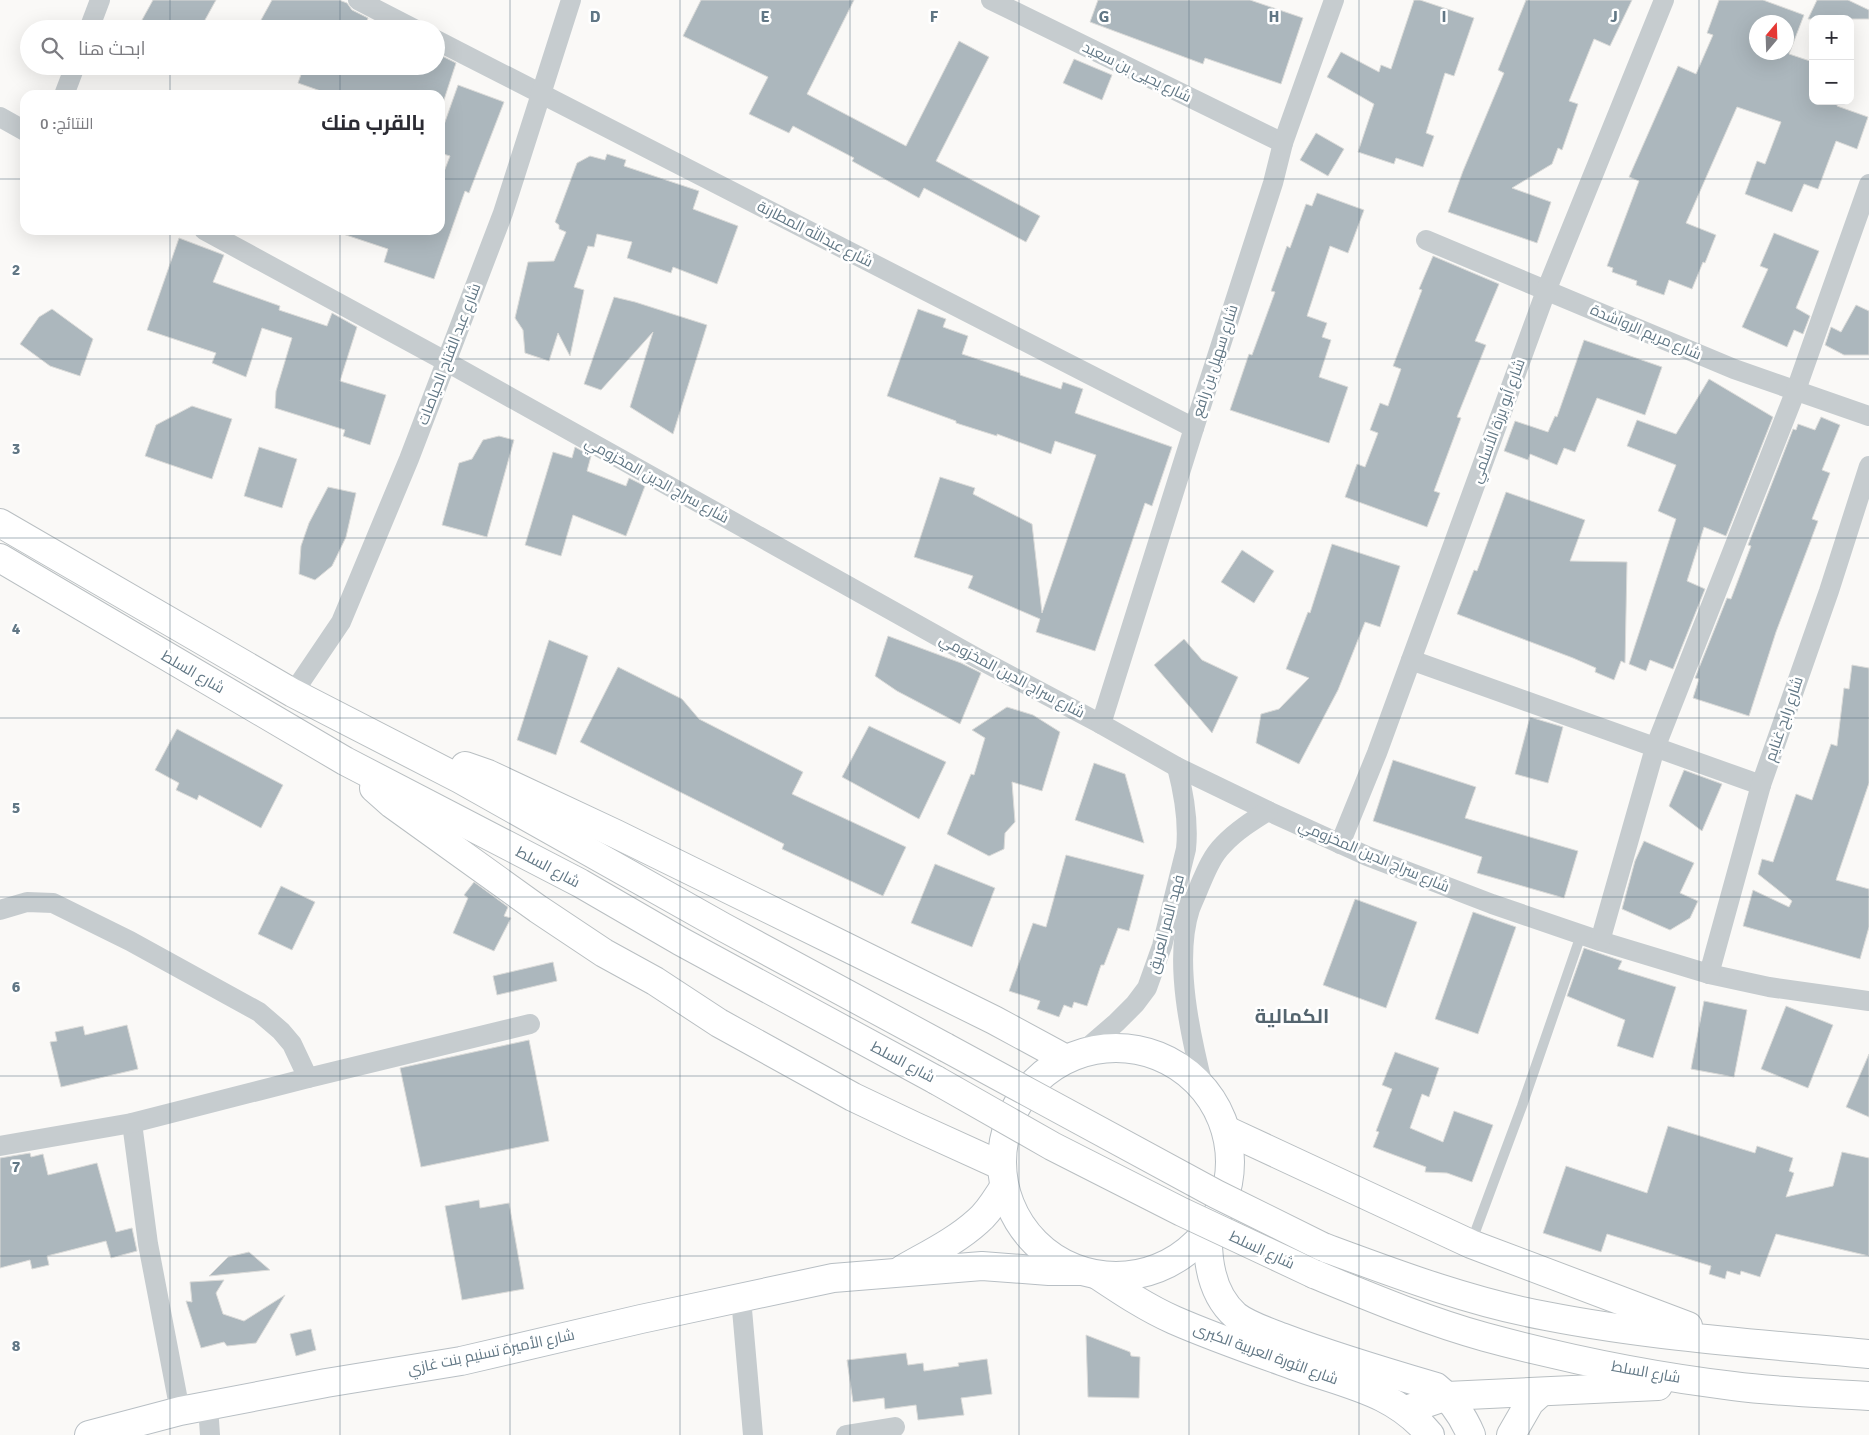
<!DOCTYPE html>
<html lang="ar">
<head>
<meta charset="utf-8">
<style>
  body { margin:0; font-family:Signika,Cairo,sans-serif; background:#f2f2f3; color:#2b2b33; direction:rtl }
  .controls { position:absolute; right:15px; top:15px; display:grid; overflow:hidden; border-radius:10px; box-shadow:0 5px 20px #0002 }
  .controls button { width:45px; height:45px; display:grid; place-items:center; padding:0; border:0; border-bottom:1px solid #e1e1e2; background:#fff; color:#2b2b33; font:25px sans-serif }
  .compass { position:absolute; left:1749px; top:15px; width:45px; height:45px; border-radius:50%; background:#fff; box-shadow:0 5px 20px #0002; rotate:19deg }
  .list { margin:0; padding:0; list-style:none }
  h2 { display:flex; justify-content:space-between; align-items:center; height:65px; margin:0; padding:0 20px; font-size:21px }
  h2 small { font-size:16px; font-weight:400; color:#7c7c81 }
  .icon { flex:none; width:28px; height:28px; fill:none; stroke:currentColor; stroke-width:2; stroke-linecap:round; stroke-linejoin:round }
  .map { position:relative; flex:none; width:1869px; height:1435px; overflow:hidden; direction:ltr }
  .search { position:absolute; background:#fff; box-shadow:0 5px 20px #0002; left:20px; top:20px; width:425px; height:55px; display:flex; align-items:center; gap:12px; box-sizing:border-box; padding:0 18px; border-radius:28px; color:#7c7c81; font-size:19px }
  .panel { position:absolute; background:#fff; box-shadow:0 5px 20px #0002; left:20px; top:90px; width:425px; height:145px; border-radius:15px; direction:rtl }
  .map>svg:first-child { display:block }
  .building { fill:#acb7bd; stroke:#dbdbd9; fill-rule:evenodd }
  .lines { fill:none; stroke-linecap:round; stroke-linejoin:round }
  .secondary-casing { stroke:#b8bfc4; stroke-width:30 }
  .primary-casing { stroke:#b9bfc2; stroke-width:30 }
  .lane { stroke:#c6cccf; stroke-width:10 }
  .street { stroke:#c6cccf; stroke-width:20 }
  .secondary { stroke:#fff; stroke-width:28 }
  .primary { stroke:#fff; stroke-width:28 }
  .primary-bridge-casing { stroke:#b9bfc2; stroke-width:30; stroke-linecap:butt }
  .primary-bridge { stroke:#fff; stroke-width:28 }
  .grid { fill:none; stroke:#617785; stroke-width:1; stroke-opacity:0.55 }
  .labels { text-anchor:middle; dominant-baseline:central; stroke-width:5; stroke-linejoin:round; paint-order:stroke }
  .street-label { font-size:15px; fill:#617785; stroke:#fff }
  .district-label { font-size:20px; font-weight:bold; fill:#54656f; stroke:#fff }
  .grid-label { font-size:16px; text-anchor:middle; font-weight:bold; fill:#617785; stroke:#fff; stroke-width:5; stroke-linejoin:round; paint-order:stroke }
</style>
</head>
<body>
<div class="map">
<svg width="1869" height="1435" viewBox="0 0 1869 1435">
  <rect width="100%" height="100%" fill="#faf9f7"/>
  <g class="building">
    <path d="M 153,0 L 216,0 L 200,29 L 137,29 Z"/>
    <path d="M 272,0 L 339,0 L 347,3 L 352,10 L 368,18 L 364,29 L 256,29 Z"/>
    <path d="M 701,0 L 854,0 L 807,94 L 906,146 L 959,41 L 989,57 L 936,161 L 1040,216 L 1026,242 L 924,188 L 919,198 L 852,161 L 854,158 L 793,126 L 789,133 L 749,114 L 768,77 L 683,36 Z"/>
    <path d="M 1098,0 L 1250,0 L 1303,18 L 1281,84 L 1205,58 L 1203,64 L 1090,22 Z"/>
    <path d="M 1414,0 L 1420,0 L 1474,18 L 1454,76 L 1445,73 L 1426,133 L 1434,136 L 1423,167 L 1396,158 L 1394,164 L 1358,152 L 1374,104 L 1327,77 L 1341,52 L 1379,72 L 1381,65 L 1391,69 Z"/>
    <path d="M 1526,0 L 1632,0 L 1610,46 L 1594,39 L 1569,101 L 1578,104 L 1562,150 L 1558,148 L 1552,164 L 1512,188 L 1551,202 L 1537,243 L 1448,212 L 1463,171 L 1504,73 L 1498,70 Z"/>
    <path d="M 1719,0 L 1763,0 L 1804,15 L 1789,54 L 1813,62 L 1813,101 L 1838,101 L 1837,106 L 1868,117 L 1857,149 L 1836,141 L 1818,189 L 1804,184 L 1792,212 L 1745,194 L 1757,161 L 1765,164 L 1781,122 L 1737,107 L 1686,223 L 1716,235 L 1705,263 L 1703,262 L 1692,289 L 1669,280 L 1664,295 L 1636,285 L 1637,281 L 1612,272 L 1613,268 L 1607,266 L 1639,181 L 1629,177 L 1678,66 L 1696,74 L 1713,35 L 1707,33 ZM 1756,22 L 1786,22 L 1786,52 L 1756,52 Z"/>
    <path d="M 1817,0 L 1848,0 L 1869,10 L 1869,19 L 1808,19 Z"/>
    <path d="M 436,53 L 456,63 L 440,112 L 440,95 L 332,95 L 298,83 L 304,66 L 436,66 Z"/>
    <path d="M 1074,59 L 1112,75 L 1102,100 L 1063,83 Z"/>
    <path d="M 458,85 L 504,102 L 469,193 L 465,191 L 434,279 L 384,262 L 388,249 L 340,233 L 341,230 L 440,230 L 440,182 L 450,156 L 440,153 L 440,136 Z"/>
    <path d="M 1316,133 L 1344,149 L 1328,176 L 1300,160 Z"/>
    <path d="M 607,154 L 626,160 L 624,166 L 699,191 L 693,209 L 738,226 L 717,284 L 673,267 L 671,273 L 627,258 L 632,242 L 597,234 L 594,247 L 588,246 L 574,287 L 584,290 L 570,356 L 558,333 L 549,361 L 525,353 L 523,330 L 515,318 L 528,262 L 554,261 L 566,232 L 559,229 L 559,225 L 555,222 L 577,163 L 590,156 L 605,160 Z"/>
    <path d="M 1317,193 L 1364,210 L 1348,253 L 1330,246 L 1307,316 L 1327,323 L 1322,337 L 1331,340 L 1319,377 L 1348,387 L 1329,443 L 1230,410 L 1249,354 L 1252,355 L 1275,292 L 1271,291 L 1287,246 L 1290,248 L 1306,204 L 1312,206 Z"/>
    <path d="M 1774,233 L 1819,251 L 1796,308 L 1810,316 L 1803,334 L 1794,330 L 1787,347 L 1742,327 L 1768,269 L 1760,266 Z"/>
    <path d="M 179,238 L 224,255 L 213,282 L 280,306 L 279,310 L 327,326 L 332,313 L 357,327 L 340,381 L 386,395 L 370,445 L 343,436 L 345,430 L 275,408 L 276,391 L 292,338 L 262,328 L 246,377 L 212,363 L 216,353 L 147,330 Z"/>
    <path d="M 1433,256 L 1499,284 L 1475,341 L 1486,345 L 1457,417 L 1461,418 L 1434,491 L 1440,493 L 1427,527 L 1345,497 L 1357,464 L 1365,467 L 1378,433 L 1370,430 L 1380,403 L 1388,406 L 1401,369 L 1393,366 L 1422,290 L 1419,289 Z"/>
    <path d="M 614,297 L 635,302 L 707,325 L 673,434 L 630,407 L 653,332 L 601,390 L 584,384 Z"/>
    <path d="M 1856,305 L 1869,311 L 1869,355 L 1844,355 L 1825,345 L 1831,327 L 1841,332 Z"/>
    <path d="M 52,309 L 93,339 L 80,376 L 50,366 L 20,344 L 39,317 Z"/>
    <path d="M 918,309 L 946,319 L 943,327 L 968,336 L 962,354 L 1020,373 L 1020,375 L 1061,389 L 1063,382 L 1083,389 L 1075,413 L 1172,447 L 1152,506 L 1145,503 L 1095,651 L 1036,632 L 1040,619 L 968,588 L 973,576 L 914,557 L 940,477 L 975,488 L 973,494 L 1032,524 L 1042,613 L 1096,455 L 1055,441 L 1051,454 L 997,434 L 997,436 L 956,423 L 956,421 L 887,396 Z"/>
    <path d="M 1584,340 L 1662,367 L 1645,415 L 1597,398 L 1575,452 L 1564,448 L 1557,465 L 1530,454 L 1528,460 L 1504,451 L 1515,421 L 1548,432 L 1555,416 L 1557,417 Z"/>
    <path d="M 1709,379 L 1773,417 L 1726,536 L 1704,527 L 1687,581 L 1705,589 L 1673,669 L 1650,660 L 1646,671 L 1629,664 L 1676,519 L 1658,511 L 1676,465 L 1627,446 L 1637,420 L 1676,434 Z"/>
    <path d="M 192,406 L 232,419 L 212,479 L 145,456 L 156,425 Z"/>
    <path d="M 1821,417 L 1840,425 L 1822,470 L 1830,473 L 1812,519 L 1818,521 L 1776,632 L 1749,716 L 1693,698 L 1699,679 L 1695,678 L 1727,598 L 1731,599 L 1751,546 L 1748,545 L 1793,429 L 1796,430 L 1798,424 L 1815,430 Z"/>
    <path d="M 499,436 L 514,440 L 487,537 L 442,525 L 459,463 L 472,459 L 483,440 Z"/>
    <path d="M 259,447 L 297,459 L 282,508 L 244,496 Z"/>
    <path d="M 575,447 L 591,456 L 587,471 L 626,486 L 629,478 L 645,486 L 626,536 L 573,515 L 561,556 L 525,545 L 553,452 L 572,458 Z"/>
    <path d="M 328,487 L 356,493 L 346,537 L 332,566 L 315,580 L 299,574 L 301,546 L 309,523 Z"/>
    <path d="M 1506,492 L 1585,520 L 1570,561 L 1627,562 L 1625,663 L 1621,661 L 1614,680 L 1595,672 L 1596,668 L 1573,658 L 1457,614 L 1474,570 L 1477,571 Z"/>
    <path d="M 1332,544 L 1400,566 L 1380,627 L 1365,622 L 1338,690 L 1299,764 L 1256,743 L 1261,714 L 1279,709 L 1309,678 L 1286,669 L 1308,612 L 1310,613 Z"/>
    <path d="M 1242,550 L 1274,571 L 1254,603 L 1221,582 Z"/>
    <path d="M 888,636 L 961,663 L 981,673 L 960,724 L 897,691 L 875,676 Z"/>
    <path d="M 1184,639 L 1202,660 L 1238,677 L 1212,733 L 1154,665 Z"/>
    <path d="M 549,640 L 588,656 L 556,755 L 517,740 Z"/>
    <path d="M 1852,665 L 1869,668 L 1869,783 L 1836,880 L 1869,889 L 1869,927 L 1860,959 L 1743,926 L 1753,890 L 1789,907 L 1792,901 L 1758,874 L 1762,859 L 1773,862 L 1796,794 L 1812,800 L 1831,744 L 1837,746 L 1844,688 L 1849,689 Z"/>
    <path d="M 618,667 L 682,699 L 699,719 L 803,772 L 792,794 L 906,847 L 883,896 L 782,849 L 784,844 L 580,742 Z"/>
    <path d="M 1007,707 L 1033,715 L 1060,732 L 1042,791 L 1012,782 L 1015,822 L 1005,833 L 1004,849 L 989,856 L 947,834 L 971,774 L 974,775 L 985,738 L 972,730 Z"/>
    <path d="M 1530,717 L 1563,727 L 1548,783 L 1515,774 Z"/>
    <path d="M 869,726 L 946,762 L 919,819 L 842,777 Z"/>
    <path d="M 177,729 L 283,785 L 261,828 L 199,795 L 197,800 L 176,790 L 179,783 L 155,770 Z"/>
    <path d="M 1393,760 L 1476,787 L 1465,818 L 1578,851 L 1564,898 L 1477,873 L 1482,857 L 1373,821 Z"/>
    <path d="M 1094,763 L 1125,774 L 1144,843 L 1075,820 Z"/>
    <path d="M 1684,770 L 1722,784 L 1702,831 L 1669,806 Z"/>
    <path d="M 1644,841 L 1694,863 L 1680,893 L 1698,901 L 1690,918 L 1670,930 L 1622,909 L 1635,861 Z"/>
    <path d="M 1066,855 L 1144,875 L 1129,931 L 1118,928 L 1104,965 L 1101,965 L 1087,1006 L 1074,1002 L 1072,1008 L 1064,1005 L 1059,1017 L 1037,1009 L 1040,1001 L 1009,991 L 1033,923 L 1046,927 Z"/>
    <path d="M 935,864 L 995,888 L 972,947 L 911,923 Z"/>
    <path d="M 474,882 L 508,907 L 504,916 L 511,918 L 494,951 L 453,933 L 468,898 L 464,895 Z"/>
    <path d="M 281,886 L 315,902 L 292,950 L 258,934 Z"/>
    <path d="M 1355,899 L 1417,922 L 1386,1008 L 1323,985 Z"/>
    <path d="M 1473,912 L 1516,927 L 1478,1034 L 1435,1019 Z"/>
    <path d="M 1584,948 L 1622,961 L 1618,969 L 1676,987 L 1653,1058 L 1617,1046 L 1625,1020 L 1567,996 Z"/>
    <path d="M 553,962 L 557,981 L 497,995 L 493,976 Z"/>
    <path d="M 1704,1001 L 1747,1010 L 1734,1077 L 1691,1069 Z"/>
    <path d="M 1786,1006 L 1833,1025 L 1808,1088 L 1761,1069 Z"/>
    <path d="M 127,1025 L 138,1069 L 61,1087 L 50,1042 L 57,1041 L 55,1032 L 83,1026 L 85,1035 Z"/>
    <path d="M 529,1040 L 549,1141 L 421,1167 L 400,1068 Z"/>
    <path d="M 1395,1052 L 1439,1068 L 1429,1097 L 1422,1094 L 1410,1128 L 1443,1142 L 1454,1111 L 1493,1125 L 1472,1182 L 1447,1173 L 1425,1172 L 1426,1167 L 1373,1147 L 1379,1132 L 1376,1131 L 1392,1089 L 1382,1085 Z"/>
    <path d="M 1869,1054 L 1869,1117 L 1846,1107 Z"/>
    <path d="M 1668,1126 L 1755,1153 L 1757,1146 L 1793,1158 L 1789,1171 L 1794,1173 L 1786,1197 L 1833,1186 L 1842,1152 L 1869,1158 L 1869,1256 L 1776,1234 L 1760,1277 L 1741,1271 L 1740,1275 L 1727,1271 L 1725,1279 L 1709,1274 L 1711,1266 L 1607,1234 L 1601,1252 L 1543,1233 L 1566,1166 L 1647,1193 Z"/>
    <path d="M 30,1153 L 31,1157 L 43,1154 L 48,1175 L 97,1163 L 116,1232 L 132,1228 L 137,1251 L 111,1258 L 106,1241 L 47,1256 L 49,1265 L 32,1269 L 30,1260 L 0,1268 L 0,1158 Z"/>
    <path d="M 479,1200 L 480,1208 L 509,1203 L 524,1289 L 462,1300 L 445,1206 Z"/>
    <path d="M 249,1252 L 270,1270 L 209,1276 L 228,1257 Z"/>
    <path d="M 224,1280 L 216,1293 L 223,1314 L 244,1321 L 285,1295 L 256,1343 L 227,1346 L 224,1342 L 201,1348 L 186,1301 L 192,1302 L 190,1282 Z"/>
    <path d="M 311,1329 L 316,1350 L 296,1356 L 290,1334 Z"/>
    <path d="M 1086,1335 L 1130,1352 L 1131,1356 L 1140,1357 L 1139,1398 L 1088,1397 Z"/>
    <path d="M 906,1353 L 908,1365 L 923,1363 L 924,1371 L 959,1366 L 958,1363 L 987,1359 L 992,1394 L 961,1398 L 964,1415 L 918,1420 L 916,1405 L 885,1409 L 884,1398 L 853,1402 L 847,1360 Z"/>
  </g>
  <g class="lines">
    <g class="secondary-casing">
      <g id="secondary">
        <circle cx="1116" cy="1162" r="114"/>
        <path d="M 1208,1232 C 1207,1261 1212,1295 1236,1316 C 1249,1326 1269,1332 1284,1338 C 1334,1357 1385,1372 1436,1387 C 1452,1400 1463,1416 1471,1435"/>
        <path d="M 903,1269 C 929,1254 956,1241 978,1221 C 989,1212 996,1199 1004,1187"/>
        <path d="M 1099,1276 C 1123,1292 1147,1308 1174,1320 C 1215,1338 1259,1353 1301,1368 C 1350,1385 1396,1393 1430,1435"/>
        <path d="M 89,1435 L 180,1411 L 326,1383 L 461,1361 L 641,1319 L 833,1278 L 982,1266 L 1049,1271 L 1080,1271"/>
      </g>
    </g>
    <g class="primary-casing">
      <g id="primary">
        <path d="M 0,523 L 293,693 L 460,779 L 723,927 L 945,1047"/>
        <path d="M 0,558 L 345,761 L 580,883 L 680,941 L 936,1080"/>
        <path d="M 465,766 L 488,774 L 616,834 L 834,941 L 994,1020 L 1066,1059"/>
        <path d="M 374,788 L 392,804 L 538,909 L 604,953 L 655,981 L 719,1023 L 853,1097 L 914,1126 L 1002,1166"/>
        <path d="M 1226,1130 L 1471,1244 L 1688,1326"/>
        <path d="M 1323,1247 C 1396,1274 1470,1302 1546,1316 C 1653,1337 1762,1344 1869,1354"/>
        <path d="M 1314,1274 C 1370,1297 1427,1321 1485,1337 C 1566,1359 1650,1376 1733,1386 C 1778,1392 1824,1393 1869,1396"/>
        <path d="M 1406,1410 L 1447,1396 L 1658,1386"/>
        <path d="M 1511,1435 L 1530,1402 L 1540,1393"/>
      </g>
    </g>
    <path class="lane" d="M 1471,1243 L 1522,1106 L 1581,935"/>
    <g class="street">
      <path d="M 358,0 L 414,29"/>
      <path d="M 991,0 L 1283,143"/>
      <path d="M 89,29 L 100,0"/>
      <path d="M 436,40 L 1194,428"/>
      <path d="M 64,95 L 75,66"/>
      <path d="M 0,117 L 25,131"/>
      <path d="M 204,230 L 447,362 L 975,657 L 1101,724 L 1177,767 L 1268,811 L 1367,856 L 1492,904 L 1600,941 L 1709,974 L 1769,987 L 1869,1001"/>
      <path d="M 1426,240 L 1734,369 L 1869,416"/>
      <path d="M 1411,660 L 1761,785"/>
      <path d="M 293,693 L 341,622 L 409,459 L 503,213 L 571,0"/>
      <path d="M 1101,724 L 1194,428 L 1273,183 L 1283,143 L 1334,0"/>
      <path d="M 1340,844 L 1377,753 L 1546,291 L 1664,0"/>
      <path d="M 0,910 L 27,902 L 53,903 L 130,941 L 259,1012 L 281,1031 L 292,1044 L 308,1078"/>
      <path d="M 1600,941 L 1655,748 L 1796,390 L 1869,184"/>
      <path d="M 1709,974 L 1761,785 L 1829,591 L 1869,466"/>
      <path d="M 1080,1054 L 1116,1023 L 1135,1004 L 1147,988 L 1162,946 L 1186,849 C 1189,821 1184,794 1177,767"/>
      <path d="M 1204,1090 C 1191,1038 1173,961 1190,909 C 1193,901 1197,893 1200,885 C 1206,871 1212,856 1223,845 C 1236,831 1252,821 1268,811"/>
      <path d="M 132,1123 L 148,1244 L 180,1411"/>
      <path d="M 0,1146 L 132,1123 L 308,1078 L 530,1024"/>
      <path d="M 741,1298 L 753,1435"/>
      <path d="M 208,1406 L 210,1435"/>
      <path d="M 846,1435 L 895,1427"/>
    </g>
    <use href="#secondary" class="secondary"/>
    <use href="#primary" class="primary"/>
    <g class="primary-bridge-casing">
      <g id="primary-bridge">
        <path d="M 945,1047 L 1216,1194 L 1323,1247"/>
        <path d="M 936,1080 L 1052,1146 L 1182,1212 L 1314,1274"/>
      </g>
    </g>
    <use href="#primary-bridge" class="primary-bridge"/>
  </g>
  <path class="grid" d="M 170,0 L 170,29M 340,0 L 340,29M 510,0 L 510,1435M 680,0 L 680,1435M 850,0 L 850,1435M 1019,0 L 1019,1435M 1189,0 L 1189,1435M 1359,0 L 1359,1435M 1529,0 L 1529,1435M 1699,0 L 1699,1435M 170,66 L 170,95M 340,66 L 340,95M 0,179 L 25,179M 440,179 L 1869,179M 170,230 L 170,1435M 340,230 L 340,1435M 0,359 L 1869,359M 0,538 L 1869,538M 0,718 L 1869,718M 0,897 L 1869,897M 0,1076 L 1869,1076M 0,1256 L 1869,1256"/>
  <g class="labels">
    <g class="street-label">
      <text transform="translate(1137 72) rotate(26)">شارع يحيى بن سعيد</text>
      <text transform="translate(815 234) rotate(27)">شارع عبدالله المطارنة</text>
      <text transform="translate(1646 332) rotate(23)">شارع مريم الرواشدة</text>
      <text transform="translate(449 354) rotate(-69)">شارع عبد الفتاح الحياصات</text>
      <text transform="translate(1215 361) rotate(-72)">شارع سهيل بن رافع</text>
      <text transform="translate(1498 421) rotate(-70)">شارع أبو برزة الأسلمي</text>
      <text transform="translate(657 480) rotate(29)">شارع سراج الدين المخزومي</text>
      <text transform="translate(193 672) rotate(30)">شارع السلط</text>
      <text transform="translate(1012 676) rotate(28)">شارع سراج الدين المخزومي</text>
      <text transform="translate(1784 719) rotate(-71)">شارع رابح غنايم</text>
      <text transform="translate(1374 856) rotate(23)">شارع سراج الدين المخزومي</text>
      <text transform="translate(548 867) rotate(28)">شارع السلط</text>
      <text transform="translate(1166 924) rotate(-75)">فهد النمر العريق</text>
      <text transform="translate(903 1062) rotate(28)">شارع السلط</text>
      <text transform="translate(1262 1250) rotate(25)">شارع السلط</text>
      <text transform="translate(491 1352) rotate(-12)">شارع الأميرة تسنيم بنت غازي</text>
      <text transform="translate(1266 1354) rotate(20)">شارع الثورة العربية الكبرى</text>
      <text transform="translate(1646 1372) rotate(10)">شارع السلط</text>
    </g>
    <g class="district-label">
      <text x="1292" y="1016">الكمالية</text>
    </g>
  </g>
  <g class="grid-label">
    <text x="595" y="22">D</text>
    <text x="765" y="22">E</text>
    <text x="934" y="22">F</text>
    <text x="1104" y="22">G</text>
    <text x="1274" y="22">H</text>
    <text x="1444" y="22">I</text>
    <text x="1614" y="22">J</text>
    <text x="16" y="275">2</text>
    <text x="16" y="454">3</text>
    <text x="16" y="634">4</text>
    <text x="16" y="813">5</text>
    <text x="16" y="992">6</text>
    <text x="16" y="1172">7</text>
    <text x="16" y="1351">8</text>
  </g>
</svg>
<div class="controls">
<button>+</button>
<button>−</button>
</div>
<svg class="compass" viewBox="-18 -18 36 36"><path d="M0-13l5 13h-10z" fill="#e53935"/><path d="M0 13l5-13h-10z" fill="#7c7c81"/></svg>
<div class="search"><svg class="icon" aria-label="search" viewBox="0 0 24 24"><circle cx="10" cy="10" r="6"/><path d="M15 15l6 6"/></svg>ابحث هنا</div>
<section class="panel">
<h2>بالقرب منك<small>النتائج: 0</small></h2>
<ul class="list">
</ul>
</section>
</div>
</body>
</html>
